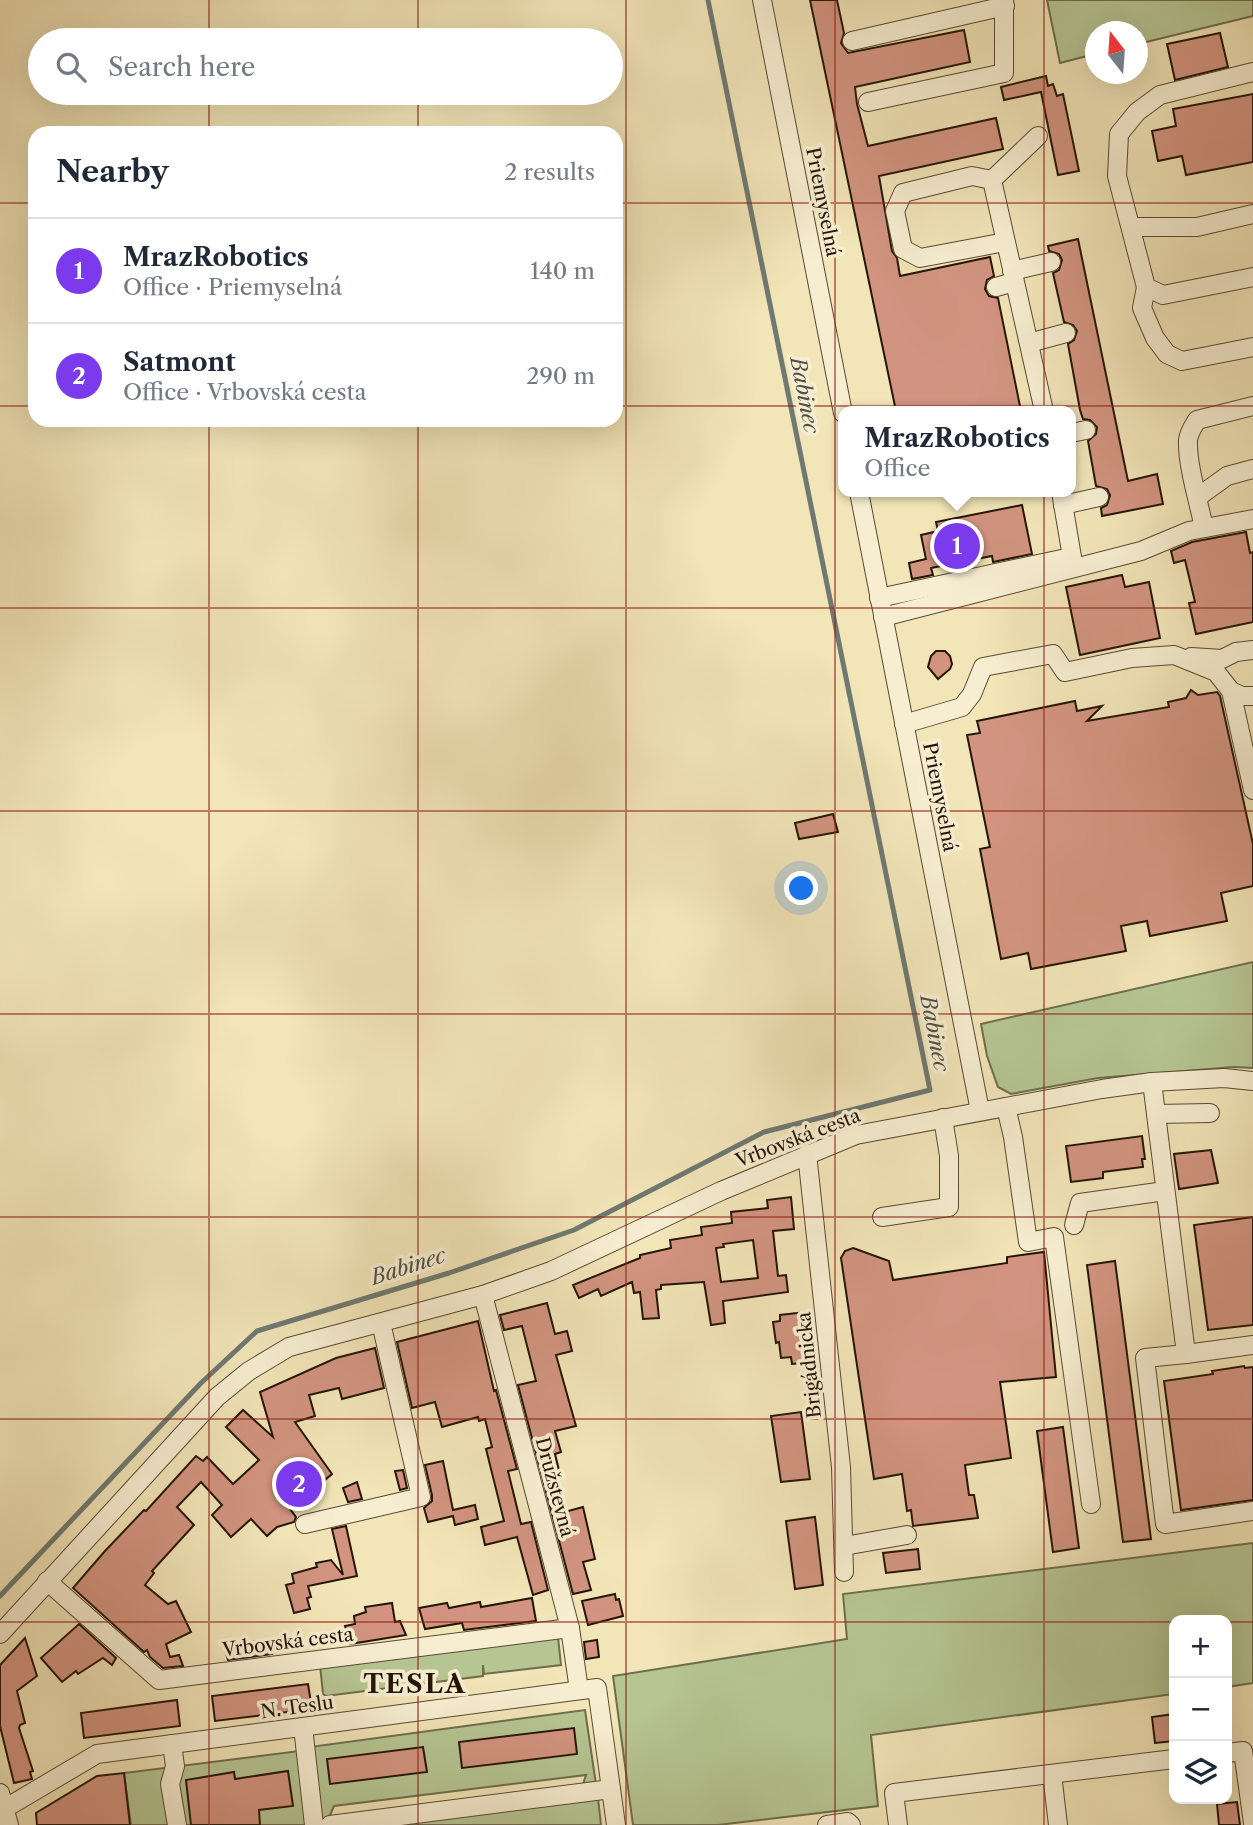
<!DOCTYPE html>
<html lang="en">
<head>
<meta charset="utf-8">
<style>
  body { margin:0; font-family:"Libre Caslon Text",serif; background:#f2f2f3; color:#1f2937 }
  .controls { position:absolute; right:21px; bottom:21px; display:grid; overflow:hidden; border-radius:14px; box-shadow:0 7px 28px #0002 }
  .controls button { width:63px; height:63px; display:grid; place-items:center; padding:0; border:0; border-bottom:2px solid #e0e1e3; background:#fff; color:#1f2937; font:35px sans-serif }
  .compass { position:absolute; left:1085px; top:21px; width:63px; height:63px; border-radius:50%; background:#fff; box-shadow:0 7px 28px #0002; rotate:343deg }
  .you { position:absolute; left:802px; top:889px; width:24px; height:24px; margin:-18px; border:5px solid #fff; border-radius:50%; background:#1a73e8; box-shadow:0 0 0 10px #1a73e833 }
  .badge { display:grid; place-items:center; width:46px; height:46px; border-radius:50%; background:#7c3aed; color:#fff; font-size:23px; font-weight:700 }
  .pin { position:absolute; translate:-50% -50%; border:4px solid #fff; box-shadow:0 2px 7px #0006 }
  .popup { position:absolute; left:838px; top:406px; width:238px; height:91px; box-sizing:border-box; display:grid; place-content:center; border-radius:14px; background:#fff; filter:drop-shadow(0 2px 5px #0005); font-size:23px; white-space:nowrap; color:#747a83 }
  .popup b { font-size:26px; color:#1f2937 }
  .popup::after { content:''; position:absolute; left:50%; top:100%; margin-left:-14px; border:14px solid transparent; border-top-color:#fff }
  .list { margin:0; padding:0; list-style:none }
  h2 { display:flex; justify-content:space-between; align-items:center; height:91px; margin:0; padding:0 28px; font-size:30px }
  h2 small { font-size:23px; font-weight:400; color:#747a83 }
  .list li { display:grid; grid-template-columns:46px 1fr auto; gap:21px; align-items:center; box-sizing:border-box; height:105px; padding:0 28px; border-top:2px solid #e0e1e3 }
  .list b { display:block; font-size:26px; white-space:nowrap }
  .list p { margin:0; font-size:23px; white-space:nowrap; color:#747a83 }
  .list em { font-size:23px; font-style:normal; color:#747a83 }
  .icon { flex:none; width:38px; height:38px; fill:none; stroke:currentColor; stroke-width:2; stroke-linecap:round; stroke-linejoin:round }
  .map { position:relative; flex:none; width:1253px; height:1825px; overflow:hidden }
  .search { position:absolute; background:#fff; box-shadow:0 7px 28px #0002; left:28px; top:28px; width:595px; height:77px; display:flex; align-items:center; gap:18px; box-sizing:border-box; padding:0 24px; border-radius:38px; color:#747a83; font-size:26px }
  .panel { position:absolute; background:#fff; box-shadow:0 7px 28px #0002; left:28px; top:126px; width:595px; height:301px; border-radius:21px }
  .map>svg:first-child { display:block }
  .green { fill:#b6c693; stroke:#6e6e4d; stroke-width:2 }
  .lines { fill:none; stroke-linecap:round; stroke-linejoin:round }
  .stream { stroke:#6e7972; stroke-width:5 }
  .building { fill:#d29480; stroke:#251507; stroke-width:2; fill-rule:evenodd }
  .minor-casing { stroke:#584933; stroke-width:20 }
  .minor { stroke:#f7eed1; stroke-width:18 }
  .grid { fill:none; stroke:#8f2418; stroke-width:2; stroke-opacity:0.55 }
  .labels { text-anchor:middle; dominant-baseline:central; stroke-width:7; stroke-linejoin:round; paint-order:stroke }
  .street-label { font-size:19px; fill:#251507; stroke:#f7eed1 }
  .water-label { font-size:21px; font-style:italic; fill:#504f45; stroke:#f7eed1 }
  .district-label { font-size:26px; font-weight:bold; letter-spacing:2px; fill:#251507; stroke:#f7eed1 }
</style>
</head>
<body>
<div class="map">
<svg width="1253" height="1825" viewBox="0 0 1253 1825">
  <rect width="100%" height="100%" fill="#f2e5b8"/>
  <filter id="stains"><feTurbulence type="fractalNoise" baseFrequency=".00286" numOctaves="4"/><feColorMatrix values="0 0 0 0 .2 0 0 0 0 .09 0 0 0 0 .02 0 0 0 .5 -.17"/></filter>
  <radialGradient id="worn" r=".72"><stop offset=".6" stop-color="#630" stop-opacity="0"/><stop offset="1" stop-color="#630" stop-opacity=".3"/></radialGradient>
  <g class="green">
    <path d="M 1047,0 L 1253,0 L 1253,16 L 1138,44 L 1138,32 L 1096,32 L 1095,54 L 1060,63 Z"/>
    <path d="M 1253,962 L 1253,1068 L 1234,1067 L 1098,1078 L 1011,1094 L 998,1087 L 987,1056 L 981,1024 Z"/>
    <path d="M 1253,1543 L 1253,1683 L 1227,1687 L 1227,1620 L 1174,1620 L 1174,1694 L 871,1735 L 878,1806 L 718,1825 L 633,1825 L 613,1676 L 847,1639 L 843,1594 Z"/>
    <path d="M 558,1637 L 561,1665 L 484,1674 L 483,1665 L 483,1676 L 326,1696 L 323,1694 L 320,1665 Z"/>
    <path d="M 585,1710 L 597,1791 L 580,1793 L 586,1775 L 334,1806 L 328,1820 L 320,1819 L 310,1747 Z"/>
    <path d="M 299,1751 L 308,1825 L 131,1825 L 124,1773 Z"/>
    <path d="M 598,1798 L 601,1825 L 378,1825 Z"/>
  </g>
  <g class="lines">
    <path class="stream" d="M 0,1596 L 201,1383 L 257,1331 L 449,1273 L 574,1230 L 764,1132 L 930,1090 L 708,0"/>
  </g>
  <g class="building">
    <path d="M 810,0 L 837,0 L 844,33 L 841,43 L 848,53 L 964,30 L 970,62 L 855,87 L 857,104 L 868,146 L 996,118 L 1003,149 L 879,176 L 892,251 L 897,258 L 900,276 L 990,257 L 994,276 L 987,280 L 985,289 L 989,296 L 998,298 L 1021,411 L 896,411 Z"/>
    <path d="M 1220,33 L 1228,67 L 1175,80 L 1167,44 Z"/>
    <path d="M 1046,76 L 1048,86 L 1053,84 L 1057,96 L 1063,94 L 1079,171 L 1058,175 L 1041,92 L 1004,100 L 1001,87 Z"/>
    <path d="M 1253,94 L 1253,162 L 1186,175 L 1182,156 L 1158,161 L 1152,131 L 1176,126 L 1173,109 Z"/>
    <path d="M 1078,239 L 1128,481 L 1157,474 L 1163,504 L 1102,516 L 1101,508 L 1107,505 L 1110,495 L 1107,489 L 1096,486 L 1088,441 L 1096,434 L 1097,427 L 1090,420 L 1083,419 L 1080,410 L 1068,344 L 1074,340 L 1077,331 L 1073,325 L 1064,322 L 1053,273 L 1059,270 L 1062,260 L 1059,254 L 1049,251 L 1048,246 Z"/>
    <path d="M 1022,505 L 1032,554 L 993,562 L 992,556 L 931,568 L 933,575 L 912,579 L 909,563 L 926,559 L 921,535 L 938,531 L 936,522 Z"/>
    <path d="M 1246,532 L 1250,553 L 1253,552 L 1253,622 L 1196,634 L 1189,603 L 1195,602 L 1185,560 L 1174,563 L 1171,551 L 1192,542 Z"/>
    <path d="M 1122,575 L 1125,587 L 1149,582 L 1160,638 L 1080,655 L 1066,587 Z"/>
    <path d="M 936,651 L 945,651 L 950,656 L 952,664 L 950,669 L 938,679 L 928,667 L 931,656 Z"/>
    <path d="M 1191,690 L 1198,695 L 1217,692 L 1220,696 L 1253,844 L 1253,886 L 1221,893 L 1227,921 L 1150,936 L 1147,921 L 1121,926 L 1126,951 L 1031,969 L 1028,953 L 1001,959 L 980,849 L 990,847 L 967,735 L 980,733 L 977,721 L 1075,701 L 1077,711 L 1102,706 L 1087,721 L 1169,707 L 1168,702 L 1186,698 Z"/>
    <path d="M 833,814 L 838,832 L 799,839 L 795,823 Z"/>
    <path d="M 1142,1136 L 1145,1159 L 1142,1159 L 1143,1167 L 1103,1172 L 1103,1178 L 1071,1182 L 1066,1146 Z"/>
    <path d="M 1211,1150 L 1218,1183 L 1179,1189 L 1174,1154 Z"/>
    <path d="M 791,1197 L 794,1229 L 773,1231 L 778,1276 L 786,1275 L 788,1292 L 723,1301 L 725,1323 L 711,1325 L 704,1282 L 661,1285 L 661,1289 L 656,1290 L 659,1318 L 643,1319 L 640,1292 L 634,1293 L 632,1282 L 601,1296 L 598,1289 L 579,1298 L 573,1285 L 640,1258 L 640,1255 L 671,1248 L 670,1240 L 702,1235 L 701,1227 L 732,1223 L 731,1212 L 768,1208 L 767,1200 ZM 753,1240 L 758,1278 L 721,1282 L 716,1248 L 724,1247 L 723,1244 Z"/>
    <path d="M 1253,1217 L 1253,1325 L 1208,1330 L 1194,1225 Z"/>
    <path d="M 853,1248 L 889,1261 L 893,1280 L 1007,1263 L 1007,1257 L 1044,1252 L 1056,1377 L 1000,1382 L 1011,1458 L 965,1465 L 969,1495 L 974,1495 L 978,1518 L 913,1526 L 911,1510 L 907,1511 L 902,1474 L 874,1479 L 841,1258 L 845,1251 Z"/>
    <path d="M 1115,1261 L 1151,1539 L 1123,1542 L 1087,1265 Z"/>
    <path d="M 547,1303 L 555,1334 L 567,1331 L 572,1351 L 556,1355 L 576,1426 L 555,1431 L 561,1452 L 555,1454 L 560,1474 L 551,1476 L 561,1513 L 583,1507 L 595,1559 L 583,1562 L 591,1590 L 573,1594 L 518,1385 L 536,1381 L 522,1326 L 504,1330 L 500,1315 Z"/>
    <path d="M 806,1312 L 813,1362 L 792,1364 L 791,1357 L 781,1358 L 779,1342 L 776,1343 L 773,1322 L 780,1321 L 780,1315 Z"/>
    <path d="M 478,1321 L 494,1391 L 496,1390 L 517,1469 L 508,1471 L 521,1524 L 531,1522 L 548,1590 L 533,1595 L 517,1537 L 485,1545 L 481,1527 L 504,1521 L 486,1449 L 492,1447 L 485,1419 L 479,1421 L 478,1417 L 442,1427 L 435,1402 L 412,1408 L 397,1342 Z"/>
    <path d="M 375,1348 L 384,1388 L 342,1399 L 339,1388 L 309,1395 L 315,1416 L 295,1422 L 332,1474 L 290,1509 L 296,1517 L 294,1522 L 277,1527 L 267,1536 L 251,1519 L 231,1537 L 212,1515 L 222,1505 L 201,1482 L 177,1507 L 194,1525 L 152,1571 L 154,1573 L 145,1585 L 168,1604 L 176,1601 L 191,1632 L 166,1644 L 170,1657 L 179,1655 L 183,1666 L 163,1668 L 150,1657 L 147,1650 L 144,1652 L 73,1588 L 105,1551 L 144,1510 L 146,1511 L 196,1456 L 203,1461 L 207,1457 L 233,1484 L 259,1460 L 226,1427 L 243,1410 L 273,1437 L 260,1392 L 336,1358 Z"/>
    <path d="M 1244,1366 L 1245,1368 L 1253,1367 L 1253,1500 L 1181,1510 L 1164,1381 L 1213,1374 L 1212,1371 Z"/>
    <path d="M 801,1412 L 810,1479 L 781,1482 L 771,1416 Z"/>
    <path d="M 1063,1427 L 1079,1548 L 1053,1552 L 1037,1431 Z"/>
    <path d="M 443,1461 L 453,1510 L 475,1505 L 478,1519 L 455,1525 L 453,1516 L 428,1522 L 424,1508 L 432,1501 L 432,1495 L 425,1465 Z"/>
    <path d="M 403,1470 L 407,1488 L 400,1490 L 395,1471 Z"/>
    <path d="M 357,1482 L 362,1499 L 348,1502 L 343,1488 Z"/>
    <path d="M 815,1517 L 823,1585 L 795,1589 L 786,1521 Z"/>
    <path d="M 346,1526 L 357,1576 L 308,1586 L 311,1597 L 307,1598 L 310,1609 L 294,1613 L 286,1585 L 294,1583 L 292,1574 L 317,1567 L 316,1563 L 331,1560 L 343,1575 L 332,1529 Z"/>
    <path d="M 918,1549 L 920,1569 L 886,1573 L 883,1553 Z"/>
    <path d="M 615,1594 L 616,1600 L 619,1599 L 623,1616 L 588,1625 L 582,1601 Z"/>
    <path d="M 532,1598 L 536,1621 L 464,1630 L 462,1623 L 425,1629 L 419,1608 L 447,1603 L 449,1608 L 480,1602 L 481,1607 Z"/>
    <path d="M 392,1603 L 395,1622 L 400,1621 L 406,1635 L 350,1644 L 345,1626 L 355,1624 L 354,1616 L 366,1612 L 365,1607 Z"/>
    <path d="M 79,1624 L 116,1658 L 112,1665 L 103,1658 L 78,1674 L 76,1671 L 62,1682 L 41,1658 Z"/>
    <path d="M 25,1638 L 37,1676 L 17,1691 L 25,1723 L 20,1725 L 19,1728 L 33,1771 L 30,1772 L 32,1779 L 14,1783 L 0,1726 L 0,1665 Z"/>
    <path d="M 275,1638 L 277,1646 L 270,1648 L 272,1654 L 228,1660 L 224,1647 Z"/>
    <path d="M 597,1640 L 599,1657 L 586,1659 L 584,1642 Z"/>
    <path d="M 308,1684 L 312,1709 L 215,1721 L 212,1696 Z"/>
    <path d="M 177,1700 L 180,1726 L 84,1738 L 81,1713 Z"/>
    <path d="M 1174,1714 L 1174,1741 L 1155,1743 L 1152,1717 Z"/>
    <path d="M 574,1728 L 577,1754 L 462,1768 L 459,1742 Z"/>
    <path d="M 423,1747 L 427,1772 L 330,1784 L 327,1759 Z"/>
    <path d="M 288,1771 L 293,1806 L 259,1810 L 260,1825 L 191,1825 L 186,1780 L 234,1772 L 235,1779 Z"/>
    <path d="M 124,1773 L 130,1825 L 37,1825 L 36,1813 L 97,1776 Z"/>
    <path d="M 1237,1802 L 1240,1825 L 1219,1825 L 1217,1804 Z"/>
  </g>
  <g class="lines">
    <g class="minor-casing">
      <g id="minor">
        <path d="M 762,0 L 843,413"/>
        <path d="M 852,41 L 1005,6"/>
        <path d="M 1253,72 L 1160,95 L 1137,112 L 1119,134 L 1117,176 L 1146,287 L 1163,295 L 1253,277"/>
        <path d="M 868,102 L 1004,73 L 1004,0"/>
        <path d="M 992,180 L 1038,136"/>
        <path d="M 1131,227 L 1197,227 L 1253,214"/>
        <path d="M 1005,242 L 920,258 L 903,249 L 895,211 L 903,193 L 972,176 L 992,180 L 1044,411"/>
        <path d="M 1012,271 L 1051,262"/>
        <path d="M 996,287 L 1014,282"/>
        <path d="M 1146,287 L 1142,308 L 1155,338 L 1167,354 L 1182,361 L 1253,347"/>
        <path d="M 1029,343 L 1066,333"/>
        <path d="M 1071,433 L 1086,430"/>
        <path d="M 859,492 L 980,1111"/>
        <path d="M 1061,492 L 1072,557"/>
        <path d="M 1198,497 L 1227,476 L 1253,469"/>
        <path d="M 1063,505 L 1099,497"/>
        <path d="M 1204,528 C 1199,503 1187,465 1188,440 C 1189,432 1193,427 1197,420 L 1253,406"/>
        <path d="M 879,598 L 1071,557"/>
        <path d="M 883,617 L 1141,551 L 1189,531 L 1253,519"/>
        <path d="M 1191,657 L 1222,659 L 1236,652 L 1253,650"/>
        <path d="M 1231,691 L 1242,696 L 1253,696"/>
        <path d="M 904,724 L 962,707 L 972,694 L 983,667 L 1053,654 L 1065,672 L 1132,658 L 1174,655 L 1216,672 L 1231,691 L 1253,790"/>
        <path d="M 1152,1082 L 1186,1354 L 1145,1358 L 1165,1524 L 1253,1511"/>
        <path d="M 1006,1107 L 1013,1137 L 1028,1242 L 1054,1237 L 1091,1504"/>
        <path d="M 1156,1114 L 1210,1113"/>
        <path d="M 807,1154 L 841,1467 L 844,1572"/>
        <path d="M 882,1217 L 949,1207 L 949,1156 L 943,1118"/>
        <path d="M 1074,1225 L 1080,1203 L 1165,1191"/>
        <path d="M 483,1295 L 570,1628 L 579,1690"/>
        <path d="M 1186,1354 L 1253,1345"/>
        <path d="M 305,1524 L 421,1497 L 381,1323"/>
        <path d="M 844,1546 L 907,1535"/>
        <path d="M 47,1581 L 159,1680 L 570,1628"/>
        <path d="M 0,1634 L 217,1397 L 249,1371 L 289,1347 L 483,1295 L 551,1271 L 721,1191 L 856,1135 L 1102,1089 L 1152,1082 L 1224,1078 L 1253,1081"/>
        <path d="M 303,1727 L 314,1825"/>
        <path d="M 172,1744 L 175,1766 L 170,1784 L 177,1825"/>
        <path d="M 1227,1753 L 1243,1751 L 1253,1823"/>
        <path d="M 1052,1774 L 1058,1825"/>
        <path d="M 0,1793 L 9,1825"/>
        <path d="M 4,1809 L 97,1754 L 597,1688 L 616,1825"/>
        <path d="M 330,1825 L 611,1789"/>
        <path d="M 827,1825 L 848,1822 L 851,1825"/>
        <path d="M 898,1825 L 894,1793 L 1174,1759"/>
      </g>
    </g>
    <use href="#minor" class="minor"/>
  </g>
  <path class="grid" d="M 209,0 L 209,40M 418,0 L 418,40M 626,0 L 626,1825M 835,0 L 835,1825M 1044,0 L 1044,1825M 209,93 L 209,133M 418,93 L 418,133M 0,203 L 35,203M 616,203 L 1253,203M 0,406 L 35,406M 616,406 L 1253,406M 209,420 L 209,1825M 418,420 L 418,1825M 0,608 L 1253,608M 0,811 L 1253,811M 0,1014 L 1253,1014M 0,1217 L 1253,1217M 0,1419 L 1253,1419M 0,1622 L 1174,1622M 1227,1622 L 1253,1622"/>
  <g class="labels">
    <g class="street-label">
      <text transform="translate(823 202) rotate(79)">Priemyselná</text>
      <text transform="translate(940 797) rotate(79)">Priemyselná</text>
      <text transform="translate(798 1138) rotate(-21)">Vrbovská cesta</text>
      <text transform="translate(809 1365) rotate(-96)">Brigádnicka</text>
      <text transform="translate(555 1487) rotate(75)">Družstevná</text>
      <text transform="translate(288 1642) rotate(-7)">Vrbovská cesta</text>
      <text transform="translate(297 1707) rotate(-8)">N. Teslu</text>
    </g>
    <g class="water-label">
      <text transform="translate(805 395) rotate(79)">Babinec</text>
      <text transform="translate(935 1033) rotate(79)">Babinec</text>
      <text transform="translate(408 1266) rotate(-18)">Babinec</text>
    </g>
    <g class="district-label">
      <text x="415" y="1684">TESLA</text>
    </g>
  </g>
  <rect width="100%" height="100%" filter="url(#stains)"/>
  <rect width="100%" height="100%" fill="url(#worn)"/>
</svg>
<div class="controls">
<button>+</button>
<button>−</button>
<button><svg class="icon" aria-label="layers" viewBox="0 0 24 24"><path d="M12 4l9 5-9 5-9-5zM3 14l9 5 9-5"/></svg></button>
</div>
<svg class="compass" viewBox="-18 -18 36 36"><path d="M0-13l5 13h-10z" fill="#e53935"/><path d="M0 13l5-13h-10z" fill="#747a83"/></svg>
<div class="you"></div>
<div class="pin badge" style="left:957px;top:546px">1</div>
<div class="popup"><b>MrazRobotics</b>Office</div>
<div class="pin badge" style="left:299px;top:1484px">2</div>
<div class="search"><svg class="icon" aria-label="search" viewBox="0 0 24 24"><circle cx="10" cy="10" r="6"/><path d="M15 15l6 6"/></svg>Search here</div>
<section class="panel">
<h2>Nearby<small>2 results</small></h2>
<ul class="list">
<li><span class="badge">1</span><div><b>MrazRobotics</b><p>Office · Priemyselná</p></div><em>140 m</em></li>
<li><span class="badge">2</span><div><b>Satmont</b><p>Office · Vrbovská cesta</p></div><em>290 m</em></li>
</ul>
</section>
</div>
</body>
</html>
